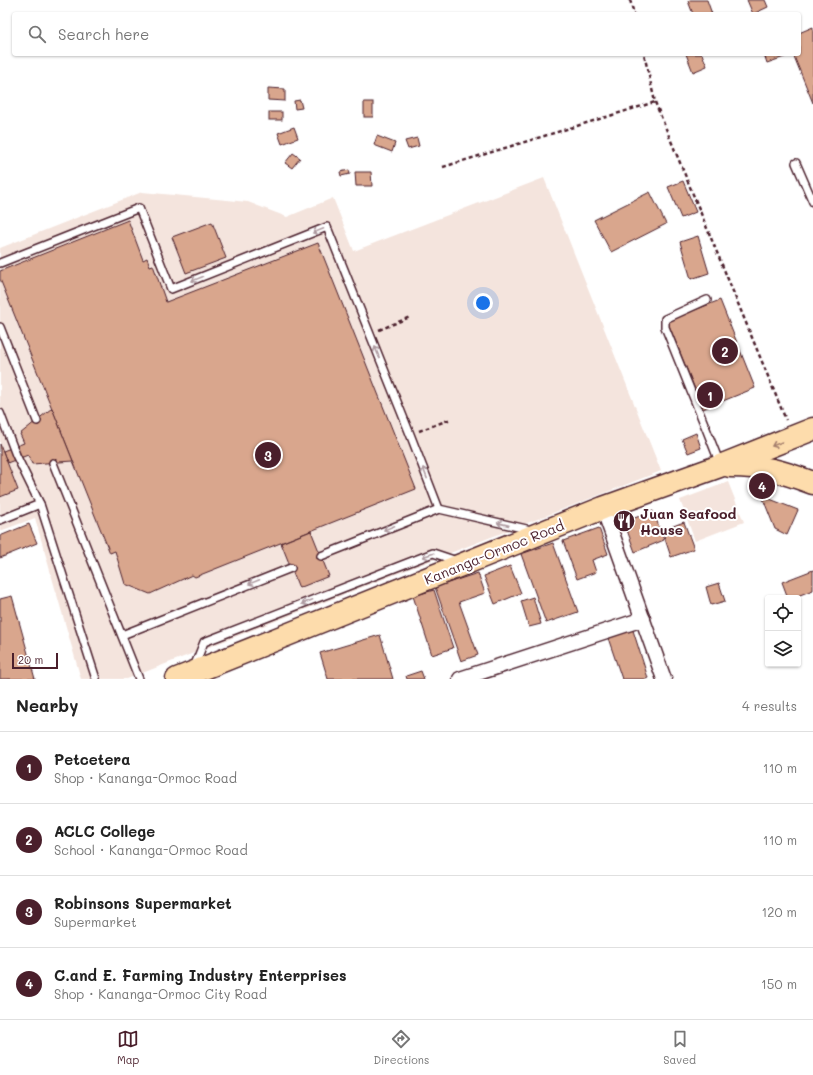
<!DOCTYPE html>
<html lang="en">
<head>
<meta charset="utf-8">
<style>
  body { margin:0; font-family:Mali,sans-serif; background:#f2f2f2; color:#222 }
  .controls { position:absolute; right:12px; bottom:12px; display:grid; overflow:hidden; border-radius:4px; box-shadow:0 1px 3px #0004 }
  .controls button { width:36px; height:36px; display:grid; place-items:center; padding:0; border:0; border-bottom:1px solid #e0e0e0; background:#fff; color:#222; font:20px sans-serif }
  .scale { position:absolute; left:12px; bottom:10px; width:46px; box-sizing:border-box; padding-left:4px; border:2px solid #4a1f2b; border-top:0; font-size:11px; line-height:14px; white-space:nowrap; color:#4a1f2b; -webkit-text-stroke:3px #fff; paint-order:stroke }
  .you { position:absolute; left:483px; top:303px; width:14px; height:14px; margin:-10px; border:3px solid #fff; border-radius:50%; background:#1a73e8; box-shadow:0 0 0 6px #1a73e833 }
  .badge { display:grid; place-items:center; width:26px; height:26px; border-radius:50%; background:#4a1f2b; color:#fff; font-size:13px; font-weight:700 }
  .pin { position:absolute; translate:-50% -50%; border:2px solid #fff; box-shadow:0 1px 4px #0006 }
  .list { margin:0; padding:0; list-style:none }
  h2 { display:flex; justify-content:space-between; align-items:center; height:52px; margin:0; padding:0 16px; font-size:17px }
  h2 small { font-size:13px; font-weight:400; color:#767676 }
  .list li { display:grid; grid-template-columns:26px 1fr auto; gap:12px; align-items:center; box-sizing:border-box; height:72px; padding:0 16px; border-top:1px solid #e0e0e0 }
  .list b { display:block; font-size:15px; white-space:nowrap }
  .list p { margin:0; font-size:13px; white-space:nowrap; color:#767676 }
  .list em { font-size:13px; font-style:normal; color:#767676 }
  .icon { flex:none; width:22px; height:22px; fill:none; stroke:currentColor; stroke-width:2; stroke-linecap:round; stroke-linejoin:round }
  .map { position:relative; flex:none; width:813px; height:679px; overflow:hidden }
  .search { position:absolute; background:#fff; box-shadow:0 1px 3px #0004; left:12px; right:12px; top:12px; height:44px; display:flex; align-items:center; gap:10px; box-sizing:border-box; padding:0 14px; border-radius:4px; color:#767676; font-size:15px }
  .sheet { height:340px; background:#fff }
  nav { display:flex; justify-content:space-around; align-items:center; box-sizing:border-box; height:56px; border-top:1px solid #e0e0e0; background:#fff; font-size:11px; color:#767676 }
  nav a { display:grid; justify-items:center; gap:2px }
  nav .on { color:#4a1f2b }
  .map>svg:first-child { display:block }
  .built { fill:#f4e4dd }
  .building { fill:#d9a68d; stroke:#4a1f2b }
  .lines { fill:none; stroke-linecap:round; stroke-linejoin:round }
  .service-casing { stroke:#4a1f2b; stroke-width:10 }
  .minor-casing { stroke:#4a1f2b; stroke-width:17 }
  .trunk-casing { stroke:#4a1f2b; stroke-width:25 }
  .path { stroke:#4a1f2b; stroke-width:2.5; stroke-dasharray:4 3; stroke-linecap:butt }
  .service { stroke:#fff; stroke-width:7 }
  .minor { stroke:#fff; stroke-width:14 }
  .trunk { stroke:#fddcac; stroke-width:22 }
  .oneway { stroke:#ae9aa0 }
  .oneway2 { stroke:#a47e6c }
  .labels { text-anchor:middle; dominant-baseline:central; stroke-width:4; stroke-linejoin:round; paint-order:stroke }
  .poi-label { font-size:14px; font-weight:bold; fill:#4a1f2b; stroke:#fff; text-anchor:start }
  .street-label { font-size:14px; fill:#4a1f2b; stroke:#fff }
</style>
</head>
<body>
<div class="map">
<svg width="813" height="679" viewBox="0 0 813 679">
  <rect width="100%" height="100%" fill="#fff"/>
  <filter id="ink" filterUnits="userSpaceOnUse"><feTurbulence type="fractalNoise" baseFrequency=".025" numOctaves="2"/><feDisplacementMap in="SourceGraphic" scale="8" xChannelSelector="R" yChannelSelector="G"/><feConvolveMatrix kernelMatrix="1 2 1 2 8 2 1 2 1" color-interpolation-filters="sRGB"/></filter>
  <g filter="url(#ink)">
    <g class="built">
      <path d="M 544,178 L 661,471 L 127,679 L 81,679 L 35,518 L 0,531 L 0,248 L 142,192 L 248,202 L 287,217 L 333,198 L 354,251 Z"/>
      <path d="M 728,482 L 744,522 L 695,541 L 680,500 Z"/>
    </g>
    <g class="building">
      <path d="M 690,0 L 707,0 L 712,14 L 693,14 L 688,1 Z"/>
      <path d="M 747,0 L 765,0 L 768,7 L 753,14 Z"/>
      <path d="M 813,27 L 813,103 L 793,54 L 799,54 L 799,33 Z"/>
      <path d="M 686,54 L 702,54 L 707,66 L 693,72 Z"/>
      <path d="M 764,54 L 793,54 L 767,63 Z"/>
      <path d="M 268,88 L 285,89 L 285,101 L 268,100 Z"/>
      <path d="M 300,100 L 302,108 L 295,109 L 294,101 Z"/>
      <rect x="364" y="102" width="9" height="15"/>
      <rect x="269" y="112" width="13" height="8"/>
      <path d="M 294,127 L 298,138 L 282,144 L 278,133 Z"/>
      <path d="M 377,136 L 395,143 L 392,152 L 374,145 Z"/>
      <path d="M 417,138 L 419,146 L 408,149 L 405,141 Z"/>
      <path d="M 293,153 L 300,158 L 292,168 L 285,163 Z"/>
      <path d="M 349,170 L 350,174 L 341,176 L 340,172 Z"/>
      <path d="M 355,172 L 371,172 L 372,186 L 356,186 Z"/>
      <path d="M 683,181 L 696,212 L 681,218 L 668,187 Z"/>
      <path d="M 650,192 L 666,224 L 611,252 L 594,220 Z"/>
      <path d="M 128,220 L 143,260 L 147,258 L 150,266 L 153,265 L 166,302 L 318,243 L 416,489 L 195,577 L 192,575 L 150,594 L 125,584 L 115,551 L 110,553 L 0,279 L 0,271 Z"/>
      <path d="M 212,222 L 226,258 L 186,273 L 172,237 Z"/>
      <path d="M 698,236 L 709,273 L 691,279 L 680,242 Z"/>
      <path d="M 720,300 L 755,388 L 703,409 L 667,321 Z"/>
      <path d="M 52,408 L 73,461 L 32,464 L 28,455 L 7,463 L 3,451 L 24,443 L 20,434 Z"/>
      <path d="M 696,433 L 701,448 L 688,453 L 682,439 Z"/>
      <path d="M 0,444 L 18,490 L 0,497 Z"/>
      <path d="M 762,496 L 798,510 L 787,535 L 775,529 Z"/>
      <path d="M 653,511 L 664,540 L 635,552 L 624,522 Z"/>
      <path d="M 684,522 L 694,549 L 671,557 L 662,530 Z"/>
      <path d="M 29,524 L 37,543 L 0,558 L 0,536 Z"/>
      <path d="M 599,528 L 608,554 L 592,560 L 596,572 L 577,579 L 563,541 Z"/>
      <path d="M 311,531 L 329,576 L 299,588 L 281,543 Z"/>
      <path d="M 553,543 L 578,612 L 546,623 L 521,554 Z"/>
      <path d="M 510,566 L 521,593 L 495,604 L 484,576 Z"/>
      <path d="M 813,570 L 813,590 L 792,598 L 788,598 L 782,582 Z"/>
      <path d="M 478,573 L 485,593 L 459,602 L 478,655 L 461,661 L 435,587 Z"/>
      <path d="M 719,583 L 725,601 L 711,605 L 706,587 Z"/>
      <path d="M 434,590 L 453,648 L 432,655 L 413,596 Z"/>
      <path d="M 12,596 L 35,679 L 0,679 L 0,599 Z"/>
      <path d="M 533,597 L 541,624 L 529,627 L 521,601 Z"/>
      <path d="M 631,624 L 648,678 L 646,679 L 622,679 L 606,632 Z"/>
      <path d="M 380,635 L 393,679 L 328,679 L 320,653 Z"/>
      <path d="M 421,671 L 424,679 L 407,679 L 406,676 Z"/>
    </g>
    <g class="lines">
      <g class="service-casing">
        <g id="service">
          <path d="M 796,163 L 813,202"/>
          <path d="M 0,263 L 139,208 L 171,289 L 327,227 L 410,434 L 439,509"/>
          <path d="M 707,300 L 665,319 L 665,327 L 707,431 L 720,464"/>
          <path d="M 0,327 L 37,421"/>
          <path d="M 0,413 L 16,455 L 40,504 L 96,679"/>
          <path d="M 53,463 L 139,679"/>
          <path d="M 0,520 L 40,504"/>
          <path d="M 321,556 L 439,509 L 531,530"/>
          <path d="M 122,635 L 291,568"/>
          <path d="M 194,667 L 204,642 L 433,553 L 457,561"/>
        </g>
      </g>
      <g class="minor-casing">
        <g id="minor">
          <path d="M 603,508 L 664,679"/>
          <path d="M 460,679 L 643,619"/>
        </g>
      </g>
      <g class="trunk-casing">
        <g id="trunk">
          <path d="M 730,466 C 764,466 781,471 813,483"/>
          <path d="M 177,679 L 603,508 L 720,466 L 813,429"/>
        </g>
      </g>
      <g class="path">
        <path d="M 630,0 L 634,14"/>
        <path d="M 655,102 L 786,420"/>
        <path d="M 443,167 L 655,102 L 644,54"/>
        <path d="M 379,330 L 410,317"/>
        <path d="M 419,431 L 451,419"/>
      </g>
      <use href="#service" class="service"/>
      <use href="#minor" class="minor"/>
      <use href="#trunk" class="trunk"/>
    </g>
    <defs><path id="oneway-shaft" d="M-6 0H5M1.5-3L5.5 0L1.5 3" fill="none" stroke-width="1.6" stroke-linecap="round" stroke-linejoin="round"/></defs>
    <g class="oneway">
      <use href="#oneway-shaft" transform="translate(318 231) rotate(158)"/>
      <use href="#oneway-shaft" transform="translate(197 279) rotate(158)"/>
      <use href="#oneway-shaft" transform="translate(377 352) rotate(-112)"/>
      <use href="#oneway-shaft" transform="translate(425 473) rotate(-111)"/>
      <use href="#oneway-shaft" transform="translate(503 524) rotate(-167)"/>
      <use href="#oneway-shaft" transform="translate(389 528) rotate(158)"/>
      <use href="#oneway-shaft" transform="translate(428 555) rotate(162)"/>
      <use href="#oneway-shaft" transform="translate(254 582) rotate(158)"/>
      <use href="#oneway-shaft" transform="translate(307 602) rotate(159)"/>
    </g>
    <use class="oneway2" href="#oneway-shaft" transform="translate(777 444) rotate(158)"/>
  </g>
  <defs>
    <g id="restaurant-disc" transform="scale(1.15)"><circle r="9.5" fill="#4a1f2b" stroke="#fff"/><path d="M-5-6h1v4h1v-4h1v4h1v-4h1v5L-1.5 .5V6h-2V.5L-5-1ZM5-6V6H3V1.5H1.5Q1.5-4 5-6Z" fill="#fff"/></g>
  </defs>
  <g fill-rule="evenodd">
    <use href="#restaurant-disc" x="624" y="521"/>
  </g>
  <g class="labels">
    <g class="poi-label">
      <text x="640" y="513">Juan Seafood<tspan x="640" dy="16">House</tspan></text>
    </g>
    <g class="street-label">
      <text transform="translate(494 552) rotate(-22)">Kananga-Ormoc Road</text>
    </g>
  </g>
</svg>
<div class="controls">
<button><svg class="icon" aria-label="locate" viewBox="0 0 24 24"><circle cx="12" cy="12" r="6"/><path d="M12 2v4M12 18v4M2 12h4M18 12h4"/></svg></button>
<button><svg class="icon" aria-label="layers" viewBox="0 0 24 24"><path d="M12 4l9 5-9 5-9-5zM3 14l9 5 9-5"/></svg></button>
</div>
<div class="scale">20 m</div>
<div class="you"></div>
<div class="pin badge" style="left:710px;top:395px">1</div>
<div class="pin badge" style="left:725px;top:351px">2</div>
<div class="pin badge" style="left:268px;top:455px">3</div>
<div class="pin badge" style="left:762px;top:486px">4</div>
<div class="search"><svg class="icon" aria-label="search" viewBox="0 0 24 24"><circle cx="10" cy="10" r="6"/><path d="M15 15l6 6"/></svg>Search here</div>
</div>
<section class="sheet">
<h2>Nearby<small>4 results</small></h2>
<ul class="list">
<li><span class="badge">1</span><div><b>Petcetera</b><p>Shop · Kananga-Ormoc Road</p></div><em>110 m</em></li>
<li><span class="badge">2</span><div><b>ACLC College</b><p>School · Kananga-Ormoc Road</p></div><em>110 m</em></li>
<li><span class="badge">3</span><div><b>Robinsons Supermarket</b><p>Supermarket</p></div><em>120 m</em></li>
<li><span class="badge">4</span><div><b>C.and E. Farming Industry Enterprises</b><p>Shop · Kananga-Ormoc City Road</p></div><em>150 m</em></li>
</ul>
</section>
<nav>
<a class="on"><svg class="icon" aria-label="map" viewBox="0 0 24 24"><path d="M3 6l6-2 6 2 6-2v14l-6 2-6-2-6 2zM9 4v14M15 6v14"/></svg>Map</a>
<a><svg class="icon" aria-label="directions" viewBox="0 0 24 24"><path d="M12 3l9 9-9 9-9-9zM9 14v-3h6M13 9l2 2-2 2"/></svg>Directions</a>
<a><svg class="icon" aria-label="saved" viewBox="0 0 24 24"><path d="M7 4h10v16l-5-4-5 4z"/></svg>Saved</a>
</nav>
</body>
</html>
